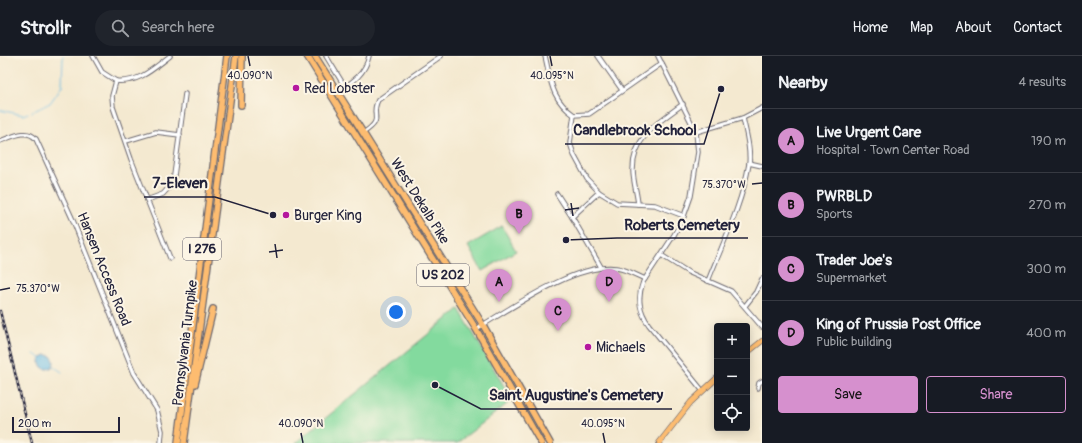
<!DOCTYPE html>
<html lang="en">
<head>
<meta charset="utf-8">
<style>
  body { margin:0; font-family:Pangolin,sans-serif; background:#20242c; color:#f1f3f6 }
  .controls { position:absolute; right:12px; bottom:12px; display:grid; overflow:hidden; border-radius:4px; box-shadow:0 2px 10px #0003 }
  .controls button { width:36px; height:36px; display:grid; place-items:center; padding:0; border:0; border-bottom:1px solid #363941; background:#171b24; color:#f1f3f6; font:20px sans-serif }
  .scale { position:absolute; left:12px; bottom:10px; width:108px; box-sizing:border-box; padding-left:4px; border:2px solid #22223b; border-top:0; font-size:11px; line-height:14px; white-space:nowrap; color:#22223b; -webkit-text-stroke:3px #fcf5e5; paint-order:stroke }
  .you { position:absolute; left:396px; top:256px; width:14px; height:14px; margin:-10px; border:3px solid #fff; border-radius:50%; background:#1a73e8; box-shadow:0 0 0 6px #1a73e833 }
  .badge { display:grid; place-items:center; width:26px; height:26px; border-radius:50%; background:#d690ce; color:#111; font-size:13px; font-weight:700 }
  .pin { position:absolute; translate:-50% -33px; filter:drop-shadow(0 1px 2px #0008) }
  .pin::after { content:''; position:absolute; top:21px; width:14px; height:12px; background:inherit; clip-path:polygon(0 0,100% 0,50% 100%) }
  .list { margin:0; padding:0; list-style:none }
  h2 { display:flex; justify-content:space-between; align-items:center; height:52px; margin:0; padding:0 16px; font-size:17px }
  h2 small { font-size:13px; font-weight:400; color:#9ea1a6 }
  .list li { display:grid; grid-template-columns:26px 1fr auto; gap:12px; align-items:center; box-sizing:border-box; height:64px; padding:0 16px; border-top:1px solid #363941 }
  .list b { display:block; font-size:15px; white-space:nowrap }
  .list p { margin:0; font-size:13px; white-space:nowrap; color:#9ea1a6 }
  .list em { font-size:13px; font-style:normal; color:#9ea1a6 }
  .actions { display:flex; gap:8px; padding:12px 16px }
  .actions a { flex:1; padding:9px 0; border:1px solid #d690ce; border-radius:4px; text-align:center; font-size:14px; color:#d690ce }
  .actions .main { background:#d690ce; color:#111 }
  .icon { flex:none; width:22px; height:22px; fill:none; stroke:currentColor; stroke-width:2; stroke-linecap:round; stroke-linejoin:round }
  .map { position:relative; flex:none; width:762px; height:387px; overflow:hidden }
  header { display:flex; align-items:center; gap:24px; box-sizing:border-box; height:56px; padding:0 20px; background:#171b24; border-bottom:1px solid #363941 }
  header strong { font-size:19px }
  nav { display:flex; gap:22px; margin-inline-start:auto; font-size:14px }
  .search { width:280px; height:36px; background:#20242c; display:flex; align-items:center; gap:10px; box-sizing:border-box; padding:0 14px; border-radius:22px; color:#9ea1a6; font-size:15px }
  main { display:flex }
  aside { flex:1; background:#171b24 }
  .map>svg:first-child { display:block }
  .green { fill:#83da9e; stroke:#527e6c }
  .water { fill:#6bbce6; stroke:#466f90 }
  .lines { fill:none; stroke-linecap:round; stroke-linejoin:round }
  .stream { stroke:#6bbce6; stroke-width:1 }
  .minor-casing { stroke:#6c686f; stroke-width:5.5 }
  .major-casing { stroke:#6c686f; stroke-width:6 }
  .highway-casing { stroke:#6c686f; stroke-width:8 }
  .minor { stroke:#fff; stroke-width:3.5 }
  .major { stroke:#fdbc6f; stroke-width:4.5 }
  .highway { stroke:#fdbc6f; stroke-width:5.5 }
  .rail-casing { stroke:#22223b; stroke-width:2.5 }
  .rail { stroke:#fcf5e5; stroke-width:1; stroke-dasharray:3; stroke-linecap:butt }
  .ticks { fill:none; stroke:#22223b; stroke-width:1.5 }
  .poi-dot { fill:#b5179e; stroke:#fcf5e5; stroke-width:1.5 }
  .labels { text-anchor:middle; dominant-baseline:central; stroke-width:4; stroke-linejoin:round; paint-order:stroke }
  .shield { fill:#fcf5e5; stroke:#63616e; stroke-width:1 }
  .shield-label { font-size:13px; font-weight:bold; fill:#22223b }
  .poi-label { font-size:14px; fill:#22223b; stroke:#fcf5e5; text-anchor:start }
  .street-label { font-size:14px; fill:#22223b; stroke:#fcf5e5 }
  .ticks-label { font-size:10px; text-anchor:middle; fill:#22223b; stroke:#fcf5e5; stroke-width:4; stroke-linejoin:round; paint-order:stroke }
  .leader { fill:none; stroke:#22223b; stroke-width:1.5 }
  .callout-dot { fill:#22223b; stroke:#fcf5e5; stroke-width:1.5 }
  .callout-label { font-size:15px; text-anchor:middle; font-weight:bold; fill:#22223b; stroke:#fcf5e5; stroke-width:4; stroke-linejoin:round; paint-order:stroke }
</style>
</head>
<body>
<header>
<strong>Strollr</strong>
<div class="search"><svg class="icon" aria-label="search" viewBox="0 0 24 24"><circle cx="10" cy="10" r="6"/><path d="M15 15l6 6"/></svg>Search here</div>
<nav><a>Home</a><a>Map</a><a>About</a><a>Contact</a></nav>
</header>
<main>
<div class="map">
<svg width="762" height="387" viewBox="0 0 762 387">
  <rect width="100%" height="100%" fill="#fcf5e5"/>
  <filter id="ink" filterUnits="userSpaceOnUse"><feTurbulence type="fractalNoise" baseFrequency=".025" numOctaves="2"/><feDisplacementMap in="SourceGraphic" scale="8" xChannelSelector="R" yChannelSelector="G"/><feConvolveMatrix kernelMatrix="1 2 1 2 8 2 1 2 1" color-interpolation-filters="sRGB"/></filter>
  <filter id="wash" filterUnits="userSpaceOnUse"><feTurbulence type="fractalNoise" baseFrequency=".012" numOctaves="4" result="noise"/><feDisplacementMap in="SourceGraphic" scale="16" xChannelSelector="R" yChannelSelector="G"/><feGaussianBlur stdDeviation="0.9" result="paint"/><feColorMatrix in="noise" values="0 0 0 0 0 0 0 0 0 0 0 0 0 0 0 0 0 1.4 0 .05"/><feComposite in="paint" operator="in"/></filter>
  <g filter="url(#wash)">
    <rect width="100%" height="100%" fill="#f4e9d0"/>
    <g class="green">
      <path d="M 502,170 L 516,195 L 482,215 L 468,190 Z"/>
      <path d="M 459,253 L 512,344 L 457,387 L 295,387 Z"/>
    </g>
    <circle class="water" cx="47" cy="306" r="7"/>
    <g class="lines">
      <g class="stream">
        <path d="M 0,54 L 23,59 L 28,57"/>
        <path d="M 32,56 L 50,47 L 62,30 L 63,0"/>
        <path d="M 34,298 L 42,303"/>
        <path d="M 53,310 L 62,316"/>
      </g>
    </g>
  </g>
  <g filter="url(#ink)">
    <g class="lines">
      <g class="minor-casing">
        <g id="minor">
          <path d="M 93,0 L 102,16 L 116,25 L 112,40 L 113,51 L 131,103 L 170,202"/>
          <path d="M 326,0 L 345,31"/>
          <path d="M 545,0 C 551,25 551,43 574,59 L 589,58 L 662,7"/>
          <path d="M 598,0 L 622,34"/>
          <path d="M 658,0 L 696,76 L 698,96 L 691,140 L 684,160 L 674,179 L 643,226 C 637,242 639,255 649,269 L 702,334"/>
          <path d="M 116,25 C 139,27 153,13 170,0"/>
          <path d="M 336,37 C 351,27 365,19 369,0"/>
          <path d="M 574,59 L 570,87 L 574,99 L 587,123 L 599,136 L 617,147 L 655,149 L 684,160"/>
          <path d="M 696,76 L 743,62 L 762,52"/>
          <path d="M 363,77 C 386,62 369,61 378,44 L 441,0"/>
          <path d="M 0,85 C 12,81 27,72 36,83 L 72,162 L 134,317 L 157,354 L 162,375 L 161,387"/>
          <path d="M 126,85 L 156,76 L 180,79"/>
          <path d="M 749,107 L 762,110"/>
          <path d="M 599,136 L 572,161 L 601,211"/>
          <path d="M 557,138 L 572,161"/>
          <path d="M 147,144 L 163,138 L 173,127 L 185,38"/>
          <path d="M 638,148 C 637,137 633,125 633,114 C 633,80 659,66 683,48"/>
          <path d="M 661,199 L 688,216 L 731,235 L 762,271"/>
          <path d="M 708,225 C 723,187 742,148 749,108 C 751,93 746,77 743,62"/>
          <path d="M 745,250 L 756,236 L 762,223"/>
          <path d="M 476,273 C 512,252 575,207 616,212 C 626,213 636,219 645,223"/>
          <path d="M 758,332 L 759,327 L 762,325"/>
        </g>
      </g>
      <g class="major-casing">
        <g id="major">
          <path d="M 747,297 L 762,285"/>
          <path d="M 659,387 L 691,346 L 717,322"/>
        </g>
      </g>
      <g class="highway-casing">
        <g id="highway">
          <path d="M 307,0 L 476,273 L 541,387"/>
          <path d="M 315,0 L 483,269 L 550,387"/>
          <path d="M 241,49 L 242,0"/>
          <path d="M 195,328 L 213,253"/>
          <path d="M 178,387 L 227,0"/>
          <path d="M 184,387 L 236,0"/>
        </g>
      </g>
      <use href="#minor" class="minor"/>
      <use href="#major" class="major"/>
      <use href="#highway" class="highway"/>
      <g class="rail-casing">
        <path id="rail" d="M 0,255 L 32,387"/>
      </g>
      <use href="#rail" class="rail"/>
    </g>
  </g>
  <path class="ticks" d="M 248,0 L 250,10M 550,0 L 552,10M 752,128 L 762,127M 571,147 L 573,160M 565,154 L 579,152M 275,188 L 277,202M 269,196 L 283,194M 0,234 L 10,232M 301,377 L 303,387M 603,377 L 605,387"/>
  <g class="poi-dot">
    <circle cx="296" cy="32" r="4"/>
    <circle cx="286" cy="159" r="4"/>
    <circle cx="588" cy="291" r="4"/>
  </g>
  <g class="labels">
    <g class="shield">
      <rect x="183" y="182" width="38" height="22" rx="3"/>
      <rect x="417" y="208" width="52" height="22" rx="3"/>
    </g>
    <g class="shield-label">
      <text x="202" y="193">I 276</text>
      <text x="443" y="219">US 202</text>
    </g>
    <g class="poi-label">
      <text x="304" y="32">Red Lobster</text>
      <text x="294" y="159">Burger King</text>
      <text x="596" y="291">Michaels</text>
    </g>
    <g class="street-label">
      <text transform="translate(420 145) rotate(58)">West Dekalb Pike</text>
      <text transform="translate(104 213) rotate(68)">Hansen Access Road</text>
      <text transform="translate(185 287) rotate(-83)">Pennsylvania Turnpike</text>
    </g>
  </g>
  <g class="ticks-label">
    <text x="250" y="23">40.090°N</text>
    <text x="552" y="23">40.095°N</text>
    <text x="724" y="132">75.370°W</text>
    <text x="38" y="236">75.370°W</text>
    <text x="301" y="371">40.090°N</text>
    <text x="603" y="371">40.095°N</text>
  </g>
  <path class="leader" d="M721 33L704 88H565M273 159L215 141H144M566 184L617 182H748M435 329L481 353H672"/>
  <g class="callout-dot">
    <circle cx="721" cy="33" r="4"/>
    <circle cx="273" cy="159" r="4"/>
    <circle cx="566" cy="184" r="4"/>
    <circle cx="435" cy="329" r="4"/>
  </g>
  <g class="callout-label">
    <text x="635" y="79">Candlebrook School</text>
    <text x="180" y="132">7-Eleven</text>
    <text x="682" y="174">Roberts Cemetery</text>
    <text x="576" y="344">Saint Augustine's Cemetery</text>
  </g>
</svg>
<div class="controls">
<button>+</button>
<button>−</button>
<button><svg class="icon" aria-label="locate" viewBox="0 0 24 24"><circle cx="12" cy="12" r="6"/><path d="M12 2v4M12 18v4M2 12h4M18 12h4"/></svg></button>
</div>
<div class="scale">200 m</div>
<div class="you"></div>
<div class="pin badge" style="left:499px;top:246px">A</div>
<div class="pin badge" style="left:519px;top:178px">B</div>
<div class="pin badge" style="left:558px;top:275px">C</div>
<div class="pin badge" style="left:609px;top:246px">D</div>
</div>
<aside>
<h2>Nearby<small>4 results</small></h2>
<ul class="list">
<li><span class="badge">A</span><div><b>Live Urgent Care</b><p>Hospital · Town Center Road</p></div><em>190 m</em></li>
<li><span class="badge">B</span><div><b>PWRBLD</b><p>Sports</p></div><em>270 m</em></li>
<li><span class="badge">C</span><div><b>Trader Joe's</b><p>Supermarket</p></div><em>300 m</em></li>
<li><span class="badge">D</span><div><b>King of Prussia Post Office</b><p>Public building</p></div><em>400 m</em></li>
</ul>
<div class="actions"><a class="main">Save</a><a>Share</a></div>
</aside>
</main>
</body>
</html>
